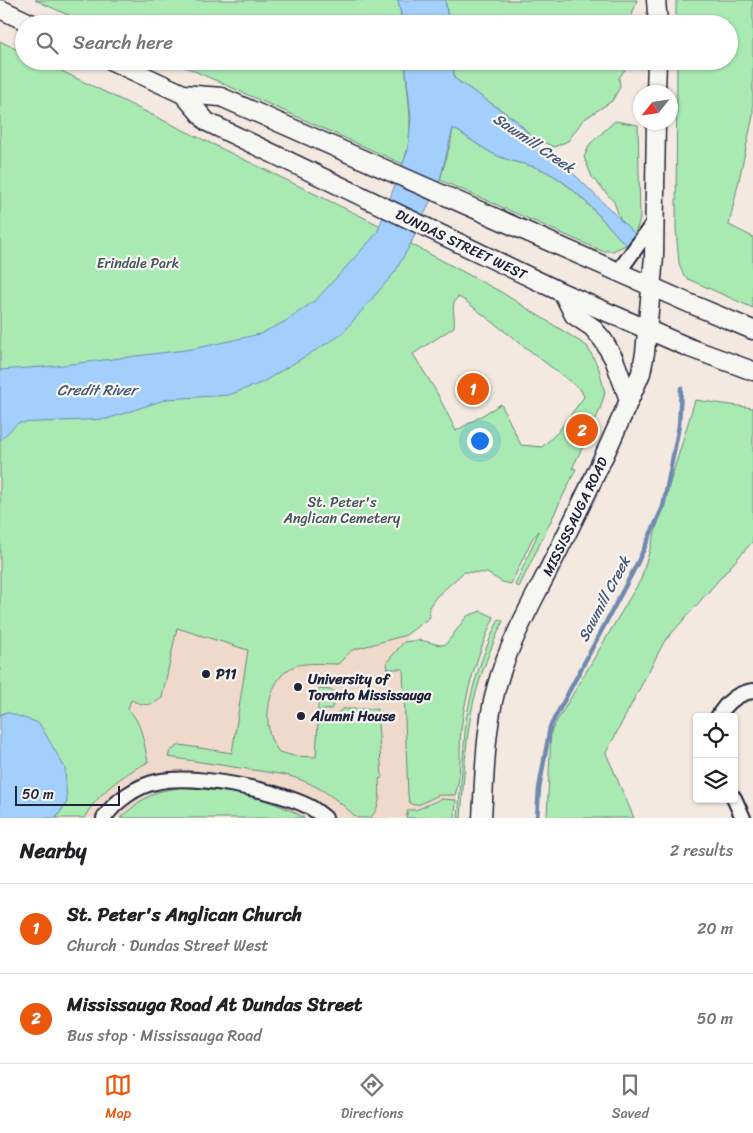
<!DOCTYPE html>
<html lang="en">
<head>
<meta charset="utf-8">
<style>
  body { margin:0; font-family:Sriracha,sans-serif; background:#f2f2f2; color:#202124 }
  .controls { position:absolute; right:15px; bottom:15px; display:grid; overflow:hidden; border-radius:5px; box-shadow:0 1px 4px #0004 }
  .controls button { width:45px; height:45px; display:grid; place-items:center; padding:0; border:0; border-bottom:1px solid #e0e0e0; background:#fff; color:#202124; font:25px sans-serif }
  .compass { position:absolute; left:633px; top:85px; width:45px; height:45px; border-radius:50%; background:#fff; box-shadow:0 1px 4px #0004; rotate:240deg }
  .scale { position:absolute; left:15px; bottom:12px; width:105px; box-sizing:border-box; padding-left:5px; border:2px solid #22223b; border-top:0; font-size:14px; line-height:18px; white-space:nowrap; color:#22223b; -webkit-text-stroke:4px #f6f6f2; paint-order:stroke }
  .you { position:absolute; left:479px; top:440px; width:18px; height:18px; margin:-12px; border:4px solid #fff; border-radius:50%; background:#1a73e8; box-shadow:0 0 0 8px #1a73e833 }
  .badge { display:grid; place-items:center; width:32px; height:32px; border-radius:50%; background:#ea580c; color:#fff; font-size:16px; font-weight:700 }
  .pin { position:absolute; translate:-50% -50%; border:2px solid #fff; box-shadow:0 1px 5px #0006 }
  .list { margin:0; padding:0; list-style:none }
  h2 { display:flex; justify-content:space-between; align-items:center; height:65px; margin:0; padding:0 20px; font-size:21px }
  h2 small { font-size:16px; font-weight:400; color:#757577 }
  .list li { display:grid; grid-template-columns:32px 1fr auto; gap:15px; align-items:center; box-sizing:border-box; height:90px; padding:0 20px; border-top:1px solid #e0e0e0 }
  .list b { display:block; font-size:19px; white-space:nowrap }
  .list p { margin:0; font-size:16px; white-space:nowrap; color:#757577 }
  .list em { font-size:16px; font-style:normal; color:#757577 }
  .icon { flex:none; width:28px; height:28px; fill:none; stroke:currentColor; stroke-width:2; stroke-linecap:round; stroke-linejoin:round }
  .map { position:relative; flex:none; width:753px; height:818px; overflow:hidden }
  .search { position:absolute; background:#fff; box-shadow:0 1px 4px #0004; left:15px; right:15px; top:15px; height:55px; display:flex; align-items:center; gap:12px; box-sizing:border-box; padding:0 18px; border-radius:28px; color:#757577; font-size:19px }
  .sheet { height:245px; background:#fff }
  nav { display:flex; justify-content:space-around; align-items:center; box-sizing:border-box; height:70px; border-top:1px solid #e0e0e0; background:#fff; font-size:14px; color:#757577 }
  nav a { display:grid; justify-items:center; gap:2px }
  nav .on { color:#ea580c }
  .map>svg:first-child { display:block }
  .built { fill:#efd9ca }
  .green { fill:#a9eab2; stroke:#668676; fill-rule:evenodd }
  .water { fill:#a3cffd; stroke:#6f8aaf }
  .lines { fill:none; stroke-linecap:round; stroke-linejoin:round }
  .stream { stroke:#6f8aaf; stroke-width:4.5 }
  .minor-casing { stroke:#22223b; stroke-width:18 }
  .major-casing { stroke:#22223b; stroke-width:21 }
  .minor { stroke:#f6f6f2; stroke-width:14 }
  .major { stroke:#f6f6f2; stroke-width:18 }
  .poi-dot { fill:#22223b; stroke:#f6f6f2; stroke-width:2 }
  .labels { text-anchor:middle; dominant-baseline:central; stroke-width:4.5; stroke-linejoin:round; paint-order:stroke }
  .street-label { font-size:14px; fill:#22223b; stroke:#f6f6f2 }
  .park-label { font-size:14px; fill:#445459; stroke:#f6f6f2 }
  .poi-label { font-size:14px; font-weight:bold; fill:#22223b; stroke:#f6f6f2; text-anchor:start }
  .water-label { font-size:15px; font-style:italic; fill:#495675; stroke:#f6f6f2 }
</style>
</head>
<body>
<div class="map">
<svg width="753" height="818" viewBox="0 0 753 818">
  <rect width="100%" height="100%" fill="#f3e9e0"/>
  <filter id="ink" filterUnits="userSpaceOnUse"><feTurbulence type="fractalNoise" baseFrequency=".02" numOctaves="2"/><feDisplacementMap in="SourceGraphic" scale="10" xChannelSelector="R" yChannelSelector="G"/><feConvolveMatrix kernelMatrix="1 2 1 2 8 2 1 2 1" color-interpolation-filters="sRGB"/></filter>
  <g filter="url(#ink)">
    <path class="built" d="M 178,562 L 385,626 L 437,654 L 464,707 L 455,818 L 0,818 L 0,660 Z"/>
    <g class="green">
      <path d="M 35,0 L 398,0 L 403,24 L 88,24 Z"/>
      <path d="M 445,0 L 637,0 L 631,18 L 632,24 L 449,24 Z"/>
      <path d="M 676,0 L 753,0 L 753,116 L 729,225 L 753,237 L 753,308 L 688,279 L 683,274 L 679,263 L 676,229 L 677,61 L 729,61 L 729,24 L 676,24 Z"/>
      <path d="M 0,41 L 24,53 L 24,61 L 41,61 L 412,241 L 411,244 L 501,292 L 587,346 L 599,369 L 605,393 L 599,412 L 572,469 L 574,468 L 576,469 L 519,587 L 515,585 L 539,531 L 532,539 L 511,584 L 502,582 L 487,573 L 464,572 L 436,597 L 429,607 L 430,617 L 406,635 L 352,650 L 338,664 C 325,664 307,662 295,666 C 270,675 263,716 271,739 C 273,743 276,748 279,752 L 294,756 L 316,757 L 318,722 L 332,719 L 342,709 L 377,709 L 382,778 L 379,779 C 380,794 381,807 370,818 L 357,818 C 335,797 316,783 286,775 L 168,757 L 170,751 L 180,745 L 232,753 L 248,650 L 177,628 L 162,698 C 149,707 145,706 131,700 L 128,709 C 142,722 144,744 148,762 C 122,775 98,793 84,818 L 56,818 L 67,802 L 6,712 L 0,715 ZM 458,297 L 464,300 L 581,390 L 584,397 L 558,432 L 542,447 L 521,445 L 501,404 L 456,431 L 436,391 L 413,354 L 454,327 C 456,315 449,305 458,297 Z"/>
      <path d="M 172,61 L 405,61 C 407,98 416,128 403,164 Z"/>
      <path d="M 453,61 L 631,61 L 619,78 L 620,87 L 612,101 L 583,120 L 568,141 L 554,147 L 532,137 L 517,121 L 454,78 Z"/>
      <path d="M 615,121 L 638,125 L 640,219 L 635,234 L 620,219 L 614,202 L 592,177 L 584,157 L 590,144 Z"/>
      <path d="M 453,128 C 469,138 487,153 506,159 C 520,164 534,165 547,172 C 577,188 603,221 626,245 L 613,251 L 602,251 L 440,180 L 451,141 Z"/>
      <path d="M 695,400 L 753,408 L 753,541 L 664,642 L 606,753 L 634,818 L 547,818 L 551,731 L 641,579 Z"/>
      <path d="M 481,611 L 494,617 C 478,653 466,690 461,729 C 459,748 462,777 455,795 L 439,795 L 420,804 L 413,805 L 409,802 L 408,795 L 403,669 L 388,669 L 387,662 L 404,642 L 420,640 L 440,645 L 446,644 L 467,616 Z"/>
      <path d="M 499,619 L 503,621 C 491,647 481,673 474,700 C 465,738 464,779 461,818 L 458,818 L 466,720 C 472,685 483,652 499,619 Z"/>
      <path d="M 318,689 L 332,690 L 334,692 L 333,706 L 331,709 L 318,711 Z"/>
      <path d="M 182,787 C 223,791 268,795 304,818 L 120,818 L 139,802 L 157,792 Z"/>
      <path d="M 441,799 L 456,800 L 455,818 L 406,818 L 408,810 L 416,810 Z"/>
    </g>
    <g class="water">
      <path d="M 398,0 L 445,0 L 449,24 L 403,24 Z"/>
      <path d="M 405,61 L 453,61 L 454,78 L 517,121 L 541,150 L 576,176 L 635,234 L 626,245 C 602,220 578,188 547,172 C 534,165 520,164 506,159 C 487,153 470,138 453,128 L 440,180 L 412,241 L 395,272 L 341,335 L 261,383 L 229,395 L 167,399 L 107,419 L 18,423 L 0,440 L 0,370 L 55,366 L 193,349 L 260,334 L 286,321 L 317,299 L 377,233 L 408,150 L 411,117 Z"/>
      <path d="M 6,712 L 39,723 L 65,768 L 67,802 L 56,818 L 0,818 L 0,715 Z"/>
    </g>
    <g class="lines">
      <path class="stream" d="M 537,818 L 539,789 L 550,727 L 636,566 L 663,507 L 679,426 L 681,388"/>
      <g class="minor-casing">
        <g id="minor">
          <path d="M 619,271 L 655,221"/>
          <path d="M 718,717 C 726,703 737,693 753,691"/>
          <path d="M 734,798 L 743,818"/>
          <path d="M 104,818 C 115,801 137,786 156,782 C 194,773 275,790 310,807 C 315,810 320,814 325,818"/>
        </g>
      </g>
      <g class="major-casing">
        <g id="major">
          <path d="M 656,0 L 658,24"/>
          <path d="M 0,9 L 32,24"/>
          <path d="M 112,61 L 183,94 L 221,97 L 691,304 L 753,330"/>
          <path d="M 656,92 L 657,61"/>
          <path id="s1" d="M 183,94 L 207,122 L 563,293 L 690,348 L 753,371"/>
          <path d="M 563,293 L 574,315 L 592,327 L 603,340 L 614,359 L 629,400"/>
          <path id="s2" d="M 482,818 C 485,770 485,721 500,675 C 513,635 535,597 554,559 C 585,498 614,436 641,373 L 645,353 L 654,257 L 656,122"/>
        </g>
      </g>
      <use href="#minor" class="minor"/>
      <use href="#major" class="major"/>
    </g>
  </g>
  <g class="poi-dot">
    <circle cx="206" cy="674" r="5"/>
    <circle cx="298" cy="687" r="5"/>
    <circle cx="301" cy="716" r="5"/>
  </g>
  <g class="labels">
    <g class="street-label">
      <text stroke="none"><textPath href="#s1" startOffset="319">DUNDAS STREET WEST</textPath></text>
      <text stroke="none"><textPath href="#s2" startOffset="320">MISSISSAUGA ROAD</textPath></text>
    </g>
    <g class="park-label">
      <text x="138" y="263">Erindale Park</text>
      <text x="342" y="502">St. Peter's<tspan x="342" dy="16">Anglican Cemetery</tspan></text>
    </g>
    <g class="poi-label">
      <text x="216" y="674">P11</text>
      <text x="308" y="679">University of<tspan x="308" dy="16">Toronto Mississauga</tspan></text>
      <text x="311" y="716">Alumni House</text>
    </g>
    <g class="water-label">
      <text transform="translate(534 143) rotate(34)">Sawmill Creek</text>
      <text x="97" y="390">Credit River</text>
      <text transform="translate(604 599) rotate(-62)">Sawmill Creek</text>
    </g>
  </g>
</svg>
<div class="controls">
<button><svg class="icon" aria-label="locate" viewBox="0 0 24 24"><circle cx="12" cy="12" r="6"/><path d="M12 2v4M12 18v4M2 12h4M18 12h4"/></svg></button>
<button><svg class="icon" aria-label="layers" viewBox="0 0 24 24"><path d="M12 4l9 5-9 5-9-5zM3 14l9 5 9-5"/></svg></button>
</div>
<svg class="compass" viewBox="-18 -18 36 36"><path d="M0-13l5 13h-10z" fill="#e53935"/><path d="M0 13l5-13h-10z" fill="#757577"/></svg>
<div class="scale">50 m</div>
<div class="you"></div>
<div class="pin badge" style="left:473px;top:389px">1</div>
<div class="pin badge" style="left:582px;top:430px">2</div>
<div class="search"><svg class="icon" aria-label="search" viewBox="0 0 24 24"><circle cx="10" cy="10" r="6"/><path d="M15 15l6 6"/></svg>Search here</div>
</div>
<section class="sheet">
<h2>Nearby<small>2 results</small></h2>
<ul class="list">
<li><span class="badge">1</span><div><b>St. Peter's Anglican Church</b><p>Church · Dundas Street West</p></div><em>20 m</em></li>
<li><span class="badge">2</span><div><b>Mississauga Road At Dundas Street</b><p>Bus stop · Mississauga Road</p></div><em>50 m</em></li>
</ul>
</section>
<nav>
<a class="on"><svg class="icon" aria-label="map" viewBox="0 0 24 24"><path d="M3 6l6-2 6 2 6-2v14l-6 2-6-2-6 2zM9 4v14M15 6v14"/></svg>Map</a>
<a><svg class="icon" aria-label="directions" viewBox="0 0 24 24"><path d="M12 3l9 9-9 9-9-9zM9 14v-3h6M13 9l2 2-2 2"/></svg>Directions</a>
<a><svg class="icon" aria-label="saved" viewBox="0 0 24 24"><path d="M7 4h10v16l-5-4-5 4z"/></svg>Saved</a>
</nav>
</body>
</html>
